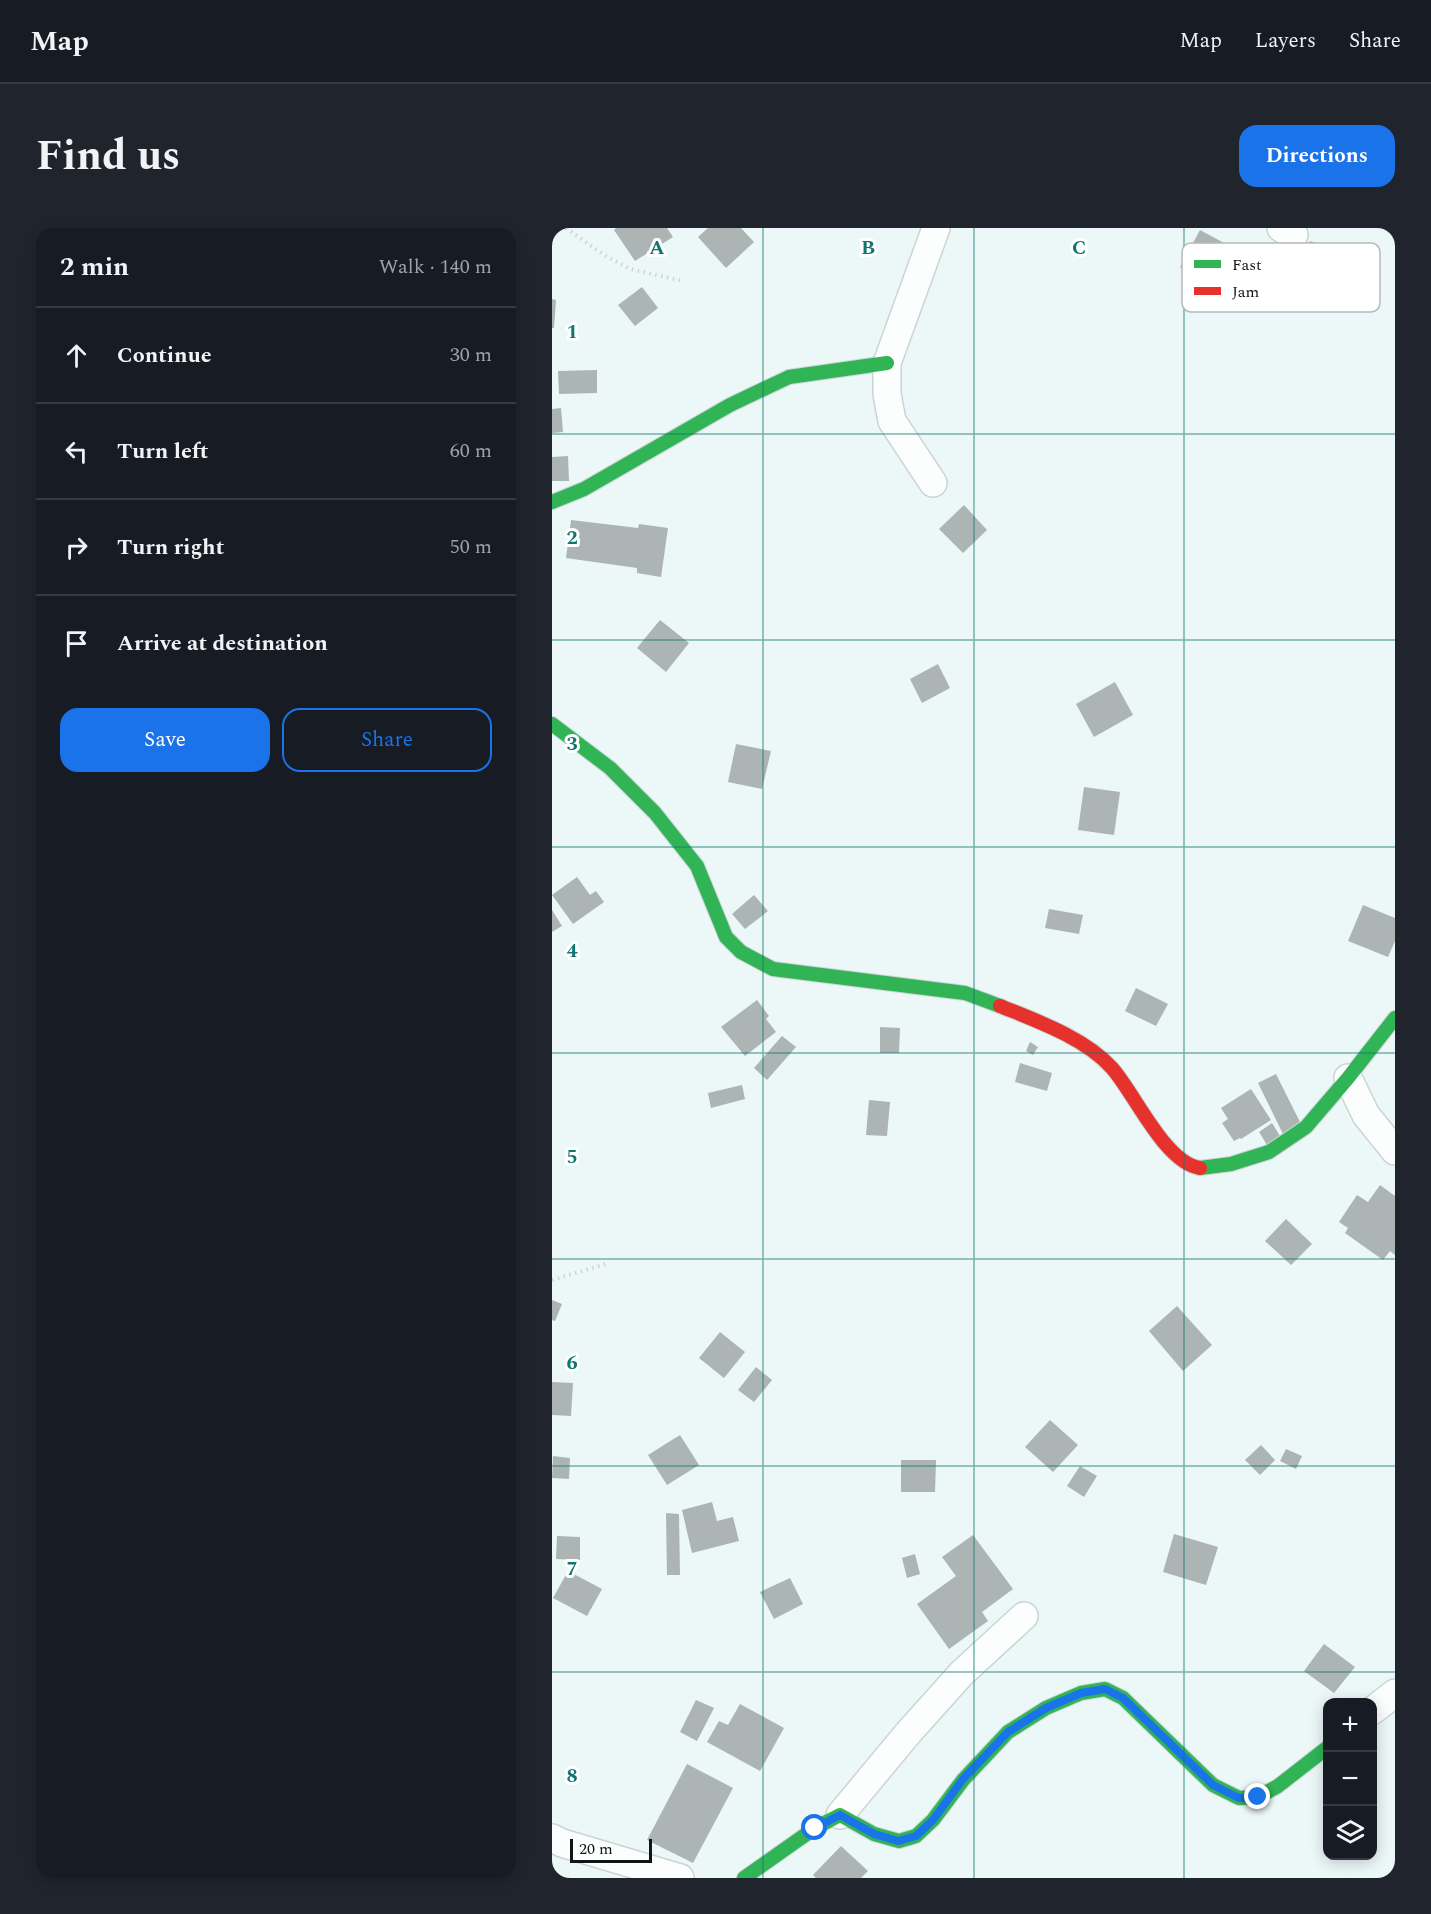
<!DOCTYPE html>
<html lang="en">
<head>
<meta charset="utf-8">
<style>
  body { margin:0; font-family:Spectral,serif; background:#20242c; color:#f1f3f6 }
  .controls { position:absolute; right:18px; bottom:18px; display:grid; overflow:hidden; border-radius:12px; box-shadow:0 3px 15px #0003 }
  .controls button { width:54px; height:54px; display:grid; place-items:center; padding:0; border:0; border-bottom:2px solid #363941; background:#171b24; color:#f1f3f6; font:30px sans-serif }
  .scale { position:absolute; left:18px; bottom:15px; width:82px; box-sizing:border-box; padding-left:6px; border:3px solid #0e1515; border-top:0; font-size:16px; line-height:21px; white-space:nowrap; color:#0e1515; -webkit-text-stroke:4px #fff; paint-order:stroke }
  .stop { position:absolute; width:18px; height:18px; margin:-14px; border:4px solid #1a73e8; border-radius:50%; background:#fff }
  .stop.end { background:#1a73e8; border-color:#fff; box-shadow:0 2px 6px #0008 }
  .list { margin:0; padding:0; list-style:none }
  h2 { display:flex; justify-content:space-between; align-items:center; height:78px; margin:0; padding:0 24px; font-size:26px }
  h2 small { font-size:20px; font-weight:400; color:#9ea1a6 }
  .list li { display:grid; grid-template-columns:39px 1fr auto; gap:18px; align-items:center; box-sizing:border-box; height:96px; padding:0 24px; border-top:2px solid #363941 }
  .list b { display:block; font-size:22px; white-space:nowrap }
  .list em { font-size:20px; font-style:normal; color:#9ea1a6 }
  .actions { display:flex; gap:12px; padding:18px 24px }
  .actions a { flex:1; padding:14px 0; border:2px solid #1a73e8; border-radius:18px; text-align:center; font-size:21px; color:#1a73e8 }
  .actions .main { background:#1a73e8; color:#fff }
  .icon { flex:none; width:33px; height:33px; fill:none; stroke:currentColor; stroke-width:2; stroke-linecap:round; stroke-linejoin:round }
  .map { position:relative; flex:none; width:843px; height:1650px; overflow:hidden; border-radius:18px }
  header { display:flex; align-items:center; gap:36px; box-sizing:border-box; height:84px; padding:0 30px; background:#171b24; border-bottom:2px solid #363941 }
  header strong { font-size:28px }
  nav { display:flex; gap:33px; margin-inline-start:auto; font-size:21px }
  .intro { display:flex; align-items:center; justify-content:space-between; box-sizing:border-box; height:144px; padding:0 36px }
  h1 { margin:0; font-size:42px }
  .button { padding:15px 27px; border-radius:18px; background:#1a73e8; color:#fff; font-size:21px; font-weight:700 }
  main { display:flex; gap:36px; padding:0 36px }
  aside { flex:1; background:#171b24; border-radius:18px; box-shadow:0 3px 15px #0003 }
  .map>svg:first-child { display:block }
  .building { fill:#acb4b4 }
  .lines { fill:none; stroke-linecap:round; stroke-linejoin:round }
  .street-casing { stroke:#cbd4d5; stroke-width:30 }
  .fast-casing { stroke:#cbd4d5; stroke-width:16 }
  .jam-casing { stroke:#cbd4d5; stroke-width:16 }
  .path { stroke:#d0d3d3; stroke-width:4; stroke-dasharray:1.5 4.5; stroke-linecap:butt }
  .street { stroke:#fcfefe; stroke-width:27 }
  .fast { stroke:#30b455; stroke-width:14 }
  .jam { stroke:#e5322d; stroke-width:14 }
  .route { stroke:#1a73e8; stroke-width:8 }
  .grid { fill:none; stroke:#0f766e; stroke-width:1.5; stroke-opacity:0.55 }
  .key { fill:#fff; stroke:#b7b9b9; stroke-width:1.5 }
  .key-label { font-size:16px; fill:#0e1515 }
  .grid-label { font-size:20px; text-anchor:middle; font-weight:bold; fill:#0f766e; stroke:#fff; stroke-width:6; stroke-linejoin:round; paint-order:stroke }
</style>
</head>
<body>
<header>
<strong>Map</strong>
<nav><a>Map</a><a>Layers</a><a>Share</a></nav>
</header>
<div class="intro"><h1>Find us</h1><a class="button">Directions</a></div>
<main>
<aside>
<h2>2 min<small>Walk · 140 m</small></h2>
<ul class="list">
<li><svg class="icon" aria-label="ahead" viewBox="0 0 24 24"><path d="M12 20V5M6 11l6-6 6 6"/></svg><div><b>Continue</b></div><em>30 m</em></li>
<li><svg class="icon" aria-label="left" viewBox="0 0 24 24"><path d="M17 20v-9H6M10 6l-5 5 5 5"/></svg><div><b>Turn left</b></div><em>60 m</em></li>
<li><svg class="icon" aria-label="right" viewBox="0 0 24 24"><path d="M7 20v-9h11M14 6l5 5-5 5"/></svg><div><b>Turn right</b></div><em>50 m</em></li>
<li><svg class="icon" aria-label="arrive" viewBox="0 0 24 24"><path d="M6 21V4h12l-3 4 3 4H6"/></svg><div><b>Arrive at destination</b></div></li>
</ul>
<div class="actions"><a class="main">Save</a><a>Share</a></div>
</aside>
<div class="map">
<svg width="843" height="1650" viewBox="0 0 843 1650">
  <rect width="100%" height="100%" fill="#ecf7f7"/>
  <g class="building">
    <path d="M 64,0 L 115,0 L 121,9 L 83,33 L 62,2 Z"/>
    <path d="M 156,0 L 189,0 L 202,14 L 174,40 L 146,9 Z"/>
    <path d="M 648,2 L 685,22 L 665,58 L 628,39 Z"/>
    <path d="M 758,13 L 772,18 L 767,31 L 753,26 Z"/>
    <path d="M 90,59 L 106,80 L 83,98 L 66,77 Z"/>
    <path d="M 0,71 L 4,72 L 2,100 L 0,100 Z"/>
    <path d="M 45,142 L 45,165 L 7,166 L 6,143 Z"/>
    <path d="M 9,180 L 11,204 L 0,205 L 0,181 Z"/>
    <path d="M 16,228 L 17,253 L 0,253 L 0,229 Z"/>
    <path d="M 412,277 L 435,302 L 411,325 L 387,301 Z"/>
    <path d="M 19,292 L 86,300 L 87,296 L 116,300 L 109,349 L 85,345 L 85,340 L 14,330 Z"/>
    <path d="M 108,392 L 137,415 L 114,444 L 85,420 Z"/>
    <path d="M 386,436 L 398,460 L 370,475 L 358,451 Z"/>
    <path d="M 563,454 L 581,487 L 542,509 L 524,476 Z"/>
    <path d="M 184,516 L 219,523 L 210,561 L 176,554 Z"/>
    <path d="M 532,559 L 568,564 L 562,607 L 526,602 Z"/>
    <path d="M 25,649 L 38,667 L 44,663 L 52,674 L 21,696 L 0,667 Z"/>
    <path d="M 202,667 L 216,683 L 193,701 L 180,686 Z"/>
    <path d="M 811,677 L 843,690 L 843,713 L 836,729 L 796,713 Z"/>
    <path d="M 497,681 L 531,687 L 527,706 L 493,700 Z"/>
    <path d="M 0,682 L 10,698 L 0,704 Z"/>
    <path d="M 584,760 L 616,776 L 604,798 L 573,783 Z"/>
    <path d="M 205,772 L 217,788 L 214,791 L 224,804 L 193,828 L 169,799 Z"/>
    <path d="M 328,799 L 348,800 L 347,825 L 328,825 Z"/>
    <path d="M 230,808 L 244,819 L 215,852 L 202,840 Z"/>
    <path d="M 478,814 L 486,819 L 481,827 L 474,823 Z"/>
    <path d="M 468,835 L 500,845 L 495,863 L 463,854 Z"/>
    <path d="M 724,846 L 749,896 L 731,906 L 706,855 Z"/>
    <path d="M 190,857 L 193,871 L 159,880 L 156,865 Z"/>
    <path d="M 699,861 L 719,892 L 689,911 L 688,910 L 682,913 L 670,895 L 676,891 L 669,880 Z"/>
    <path d="M 317,872 L 338,874 L 335,908 L 314,907 Z"/>
    <path d="M 720,895 L 728,908 L 715,917 L 707,904 Z"/>
    <path d="M 828,957 L 843,968 L 843,1027 L 838,1023 L 831,1032 L 793,1005 L 796,1000 L 787,994 L 805,967 L 816,974 Z"/>
    <path d="M 734,991 L 760,1016 L 739,1037 L 713,1013 Z"/>
    <path d="M 0,1072 L 10,1076 L 3,1093 L 0,1092 Z"/>
    <path d="M 625,1078 L 660,1117 L 631,1143 L 597,1103 Z"/>
    <path d="M 168,1104 L 193,1124 L 172,1150 L 147,1130 Z"/>
    <path d="M 204,1139 L 220,1152 L 202,1174 L 186,1162 Z"/>
    <path d="M 0,1154 L 21,1155 L 19,1188 L 0,1187 Z"/>
    <path d="M 498,1192 L 526,1217 L 501,1244 L 473,1219 Z"/>
    <path d="M 128,1207 L 147,1237 L 115,1257 L 96,1227 Z"/>
    <path d="M 709,1217 L 723,1232 L 708,1247 L 693,1232 Z"/>
    <path d="M 734,1221 L 750,1228 L 744,1241 L 728,1233 Z"/>
    <path d="M 1,1228 L 18,1230 L 17,1251 L 0,1250 Z"/>
    <path d="M 349,1232 L 384,1232 L 383,1264 L 349,1264 Z"/>
    <path d="M 528,1238 L 545,1248 L 532,1269 L 515,1258 Z"/>
    <path d="M 160,1274 L 165,1293 L 181,1289 L 187,1313 L 140,1325 L 130,1282 Z"/>
    <path d="M 114,1285 L 127,1286 L 128,1347 L 115,1347 Z"/>
    <path d="M 622,1306 L 666,1319 L 654,1357 L 611,1344 Z"/>
    <path d="M 421,1307 L 461,1361 L 430,1384 L 436,1393 L 397,1421 L 365,1376 L 404,1348 L 390,1329 Z"/>
    <path d="M 5,1308 L 28,1309 L 28,1332 L 4,1331 Z"/>
    <path d="M 363,1326 L 368,1346 L 355,1350 L 350,1330 Z"/>
    <path d="M 16,1343 L 50,1361 L 35,1388 L 1,1370 Z"/>
    <path d="M 238,1350 L 251,1376 L 222,1391 L 208,1364 Z"/>
    <path d="M 772,1416 L 803,1439 L 782,1465 L 752,1443 Z"/>
    <path d="M 144,1472 L 162,1480 L 145,1513 L 128,1504 Z"/>
    <path d="M 188,1476 L 232,1500 L 208,1543 L 155,1514 L 167,1493 L 176,1497 Z"/>
    <path d="M 135,1536 L 181,1560 L 141,1635 L 95,1612 Z"/>
    <path d="M 289,1618 L 316,1643 L 309,1650 L 264,1650 L 261,1647 Z"/>
  </g>
  <g class="lines">
    <g class="street-casing">
      <g id="street">
        <path d="M 729,0 L 742,7"/>
        <path d="M 381,255 L 340,193 L 335,166 L 335,135 L 384,0"/>
        <path d="M 796,850 L 814,887 L 843,923"/>
        <path d="M 820,1483 L 843,1465"/>
        <path d="M 288,1587 L 357,1504 L 410,1445 L 472,1388"/>
        <path d="M 0,1610 L 10,1615 L 128,1650"/>
      </g>
    </g>
    <g class="fast-casing">
      <g id="fast">
        <path d="M 0,274 L 32,261 L 178,177 L 237,149 L 335,135"/>
        <path d="M 0,496 L 58,540 L 103,585 L 145,638 L 174,709 L 189,724 L 221,741 L 413,765 L 448,778"/>
        <path d="M 648,940 L 679,936 L 717,924 L 754,899 L 796,850 L 843,790"/>
        <path d="M 192,1650 L 263,1600 L 288,1587 L 322,1606 L 347,1613 L 364,1608 L 381,1592 L 411,1552 L 456,1504 L 494,1480 L 529,1465 L 553,1461 L 571,1470 L 661,1557 L 687,1570 L 706,1569 L 726,1558 L 776,1519"/>
      </g>
    </g>
    <g class="jam-casing">
      <path id="jam" d="M 448,778 C 485,793 533,810 560,840 C 583,866 613,935 648,940"/>
    </g>
    <g class="path">
      <path d="M 14,0 L 52,27 L 78,41 L 131,53"/>
      <path d="M 0,1052 L 54,1036"/>
    </g>
    <use href="#street" class="street"/>
    <use href="#fast" class="fast"/>
    <use href="#jam" class="jam"/>
  </g>
  <g class="lines">
    <path class="route" d="M 263,1600 L 288,1587 L 322,1606 L 346,1613 L 364,1608 L 381,1592 L 411,1551 L 456,1504 L 494,1480 L 529,1465 L 553,1461 L 571,1470 L 661,1557 L 687,1570 L 706,1569"/>
  </g>
  <path class="grid" d="M 211,0 L 211,1650M 422,0 L 422,1650M 632,0 L 632,1650M 0,206 L 843,206M 0,412 L 843,412M 0,619 L 843,619M 0,825 L 843,825M 0,1031 L 843,1031M 0,1238 L 843,1238M 0,1444 L 843,1444"/>
  <rect x="630" y="15" width="198" height="69" rx="9" class="key"/>
  <rect x="642" y="32" width="27" height="8" fill="#30b455"/>
  <rect x="642" y="59" width="27" height="8" fill="#e5322d"/>
  <g class="key-label">
    <text x="680" y="42">Fast</text>
    <text x="680" y="69">Jam</text>
  </g>
  <g class="grid-label">
    <text x="105" y="26">A</text>
    <text x="316" y="26">B</text>
    <text x="527" y="26">C</text>
    <text x="20" y="110">1</text>
    <text x="20" y="316">2</text>
    <text x="20" y="522">3</text>
    <text x="20" y="729">4</text>
    <text x="20" y="935">5</text>
    <text x="20" y="1141">6</text>
    <text x="20" y="1347">7</text>
    <text x="20" y="1554">8</text>
  </g>
</svg>
<div class="controls">
<button>+</button>
<button>−</button>
<button><svg class="icon" aria-label="layers" viewBox="0 0 24 24"><path d="M12 4l9 5-9 5-9-5zM3 14l9 5 9-5"/></svg></button>
</div>
<div class="scale">20 m</div>
<div class="stop" style="left:263px;top:1600px"></div>
<div class="stop end" style="left:706px;top:1569px"></div>
</div>
</main>
</body>
</html>
